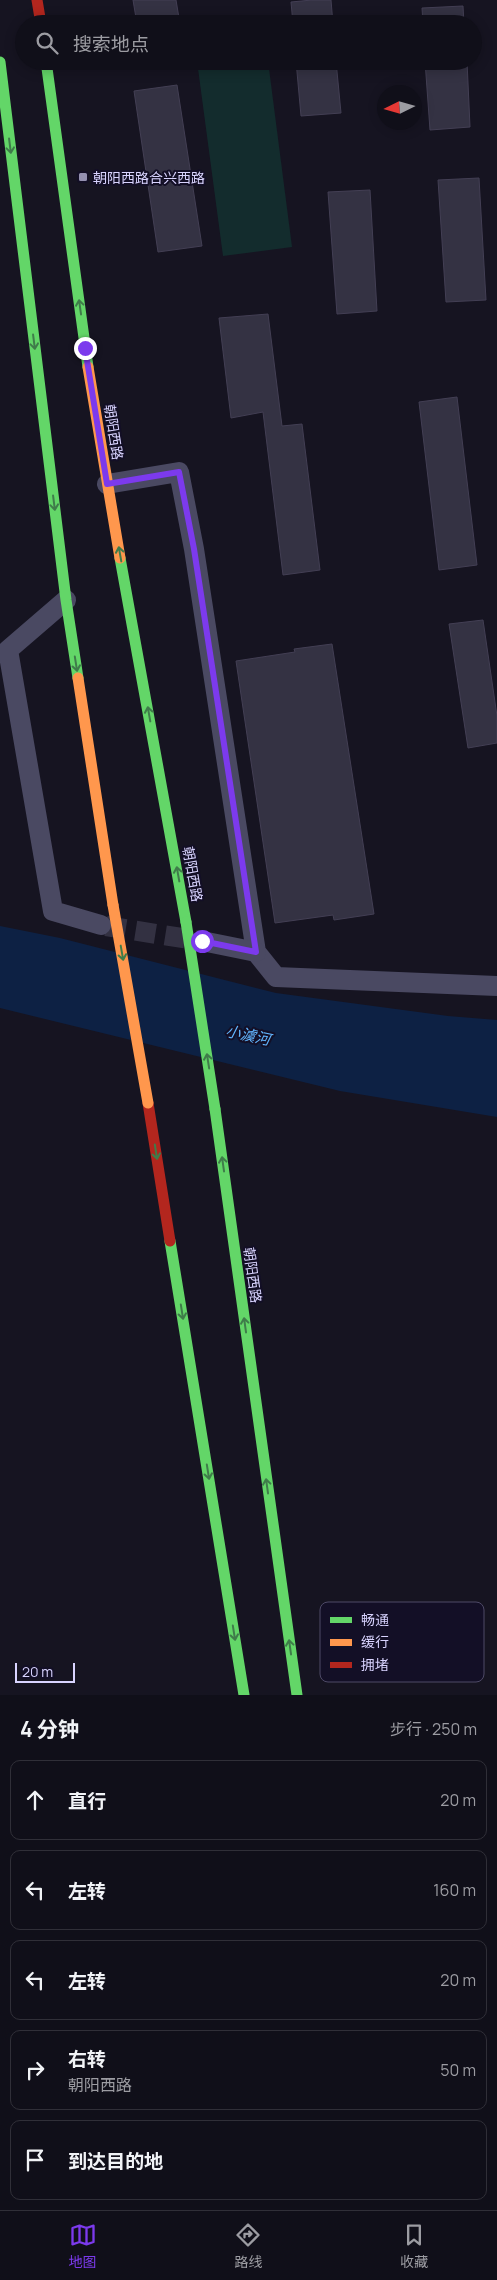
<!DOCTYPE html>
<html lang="zh">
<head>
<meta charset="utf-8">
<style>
  body { margin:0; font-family:Manrope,"Noto Sans SC",sans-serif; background:#1e1d26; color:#f1f3f6 }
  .compass { position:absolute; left:377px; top:85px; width:45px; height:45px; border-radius:50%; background:#100f19; box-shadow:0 2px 12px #0003; rotate:265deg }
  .scale { position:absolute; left:15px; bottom:12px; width:60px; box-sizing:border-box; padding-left:5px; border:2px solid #d9d4ff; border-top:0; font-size:14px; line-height:18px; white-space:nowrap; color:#d9d4ff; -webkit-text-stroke:4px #130f26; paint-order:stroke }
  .stop { position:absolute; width:15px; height:15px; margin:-11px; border:4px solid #7c3aed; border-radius:50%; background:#fff }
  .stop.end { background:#7c3aed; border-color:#fff; box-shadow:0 1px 5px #0008 }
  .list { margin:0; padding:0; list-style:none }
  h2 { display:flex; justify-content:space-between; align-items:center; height:65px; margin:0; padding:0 20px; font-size:21px }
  h2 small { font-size:16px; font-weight:400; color:#9c9ca2 }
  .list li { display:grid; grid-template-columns:32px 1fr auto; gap:15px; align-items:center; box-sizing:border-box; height:80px; margin:0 10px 10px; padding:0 10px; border:1px solid #302f38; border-radius:10px }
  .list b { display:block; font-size:19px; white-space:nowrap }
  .list p { margin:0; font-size:16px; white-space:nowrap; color:#9c9ca2 }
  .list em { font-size:16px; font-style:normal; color:#9c9ca2 }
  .icon { flex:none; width:28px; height:28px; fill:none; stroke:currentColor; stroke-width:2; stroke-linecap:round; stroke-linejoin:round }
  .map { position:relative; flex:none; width:497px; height:1695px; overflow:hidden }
  .search { position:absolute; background:#100f19; box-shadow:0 2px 12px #0003; left:15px; right:15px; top:15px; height:55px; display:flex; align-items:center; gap:12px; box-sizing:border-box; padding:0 18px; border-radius:28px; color:#9c9ca2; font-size:19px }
  .sheet { height:515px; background:#100f19 }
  nav { display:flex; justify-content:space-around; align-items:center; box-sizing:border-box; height:70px; border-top:1px solid #302f38; background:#100f19; font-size:14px; color:#9c9ca2 }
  nav a { display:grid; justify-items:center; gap:2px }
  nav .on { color:#7c3aed }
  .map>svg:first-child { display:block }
  .green { fill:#132c2d }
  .water { fill:#0d2144 }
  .building { fill:#343243; stroke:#433f54 }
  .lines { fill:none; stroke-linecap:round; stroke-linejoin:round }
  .street-tunnel { stroke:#333142; stroke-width:20; stroke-dasharray:20 10; stroke-linecap:butt }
  .street { stroke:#4a4962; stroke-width:20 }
  .fast { stroke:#63d668; stroke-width:11 }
  .slow { stroke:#ff974d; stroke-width:11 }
  .jam { stroke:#b3261e; stroke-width:11 }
  .fast-bridge { stroke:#63d668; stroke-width:11 }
  .slow-bridge { stroke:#ff974d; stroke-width:11 }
  .oneway { stroke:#3f7c4a }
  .route { stroke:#7c3aed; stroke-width:6 }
  .poi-dot { fill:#9591b1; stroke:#130f26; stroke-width:2 }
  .labels { text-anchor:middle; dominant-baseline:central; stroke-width:4; stroke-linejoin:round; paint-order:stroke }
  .poi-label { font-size:14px; fill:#d9d4ff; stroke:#130f26; text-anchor:start }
  .street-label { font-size:14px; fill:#d9d4ff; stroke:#130f26 }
  .water-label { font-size:15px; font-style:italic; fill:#62b6ff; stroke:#130f26 }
  .key { fill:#130f26; stroke:#4e4a67; stroke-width:1 }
  .key-label { font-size:14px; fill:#d9d4ff }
</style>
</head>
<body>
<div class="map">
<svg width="497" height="1695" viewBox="0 0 497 1695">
  <rect width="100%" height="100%" fill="#161421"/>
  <path class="green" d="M 197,61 L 268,61 L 292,247 L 223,256 Z"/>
  <path class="water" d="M 0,926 L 60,938 L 276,993 L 448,1016 L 497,1020 L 497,1117 L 340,1091 L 0,1008 Z"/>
  <g class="building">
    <path d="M 133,0 L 176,0 L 180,24 L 137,24 Z"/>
    <path d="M 312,0 L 331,0 L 333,24 L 293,24 L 291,2 Z"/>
    <path d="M 463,6 L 464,24 L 423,24 L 422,8 Z"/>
    <path d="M 296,61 L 336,61 L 341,113 L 301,116 Z"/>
    <path d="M 425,61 L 467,61 L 470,127 L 430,130 Z"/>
    <path d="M 177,85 L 202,246 L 158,252 L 134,91 Z"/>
    <path d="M 479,178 L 486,300 L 446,302 L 438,180 Z"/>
    <path d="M 370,190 L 377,311 L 337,314 L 328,192 Z"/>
    <path d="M 268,314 L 282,426 L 302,424 L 320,570 L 283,575 L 263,412 L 231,418 L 219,318 Z"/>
    <path d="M 457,397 L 477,565 L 439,570 L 419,402 Z"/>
    <path d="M 483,620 L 497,716 L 497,743 L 468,748 L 449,624 Z"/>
    <path d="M 332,644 L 374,914 L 334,920 L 333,915 L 275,923 L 236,661 L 295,652 L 294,649 Z"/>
  </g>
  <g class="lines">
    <path class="street-tunnel" d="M 106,926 L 201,941"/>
    <g class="street">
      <path d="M 107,484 L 179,472 L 194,549 L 256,952 L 276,977 L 497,986"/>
      <path d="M 66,600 L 8,650 L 53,911 L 101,925"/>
      <path d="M 202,941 L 256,952"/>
    </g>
    <g class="fast">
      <path d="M 46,61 L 88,367"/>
      <path d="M 0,62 L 66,600 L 78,678"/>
      <path d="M 120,558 L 186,922"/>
      <path d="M 215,1109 L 297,1695"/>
      <path d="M 170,1241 L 244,1695"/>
    </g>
    <g class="slow">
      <path d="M 88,367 L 120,558"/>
      <path d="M 78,678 L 113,905"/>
    </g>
    <g class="jam">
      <path d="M 37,0 L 41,24"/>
      <path d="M 148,1103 L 170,1241"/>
    </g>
    <path class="fast-bridge" d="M 186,922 L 215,1109"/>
    <path class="slow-bridge" d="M 113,905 L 148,1103"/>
  </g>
  <defs><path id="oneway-shaft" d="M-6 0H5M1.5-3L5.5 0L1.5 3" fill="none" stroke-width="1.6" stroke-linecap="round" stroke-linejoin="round" transform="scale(1.25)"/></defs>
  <g class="oneway">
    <use href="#oneway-shaft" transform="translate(10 146) rotate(83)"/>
    <use href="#oneway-shaft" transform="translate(80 307) rotate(-98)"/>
    <use href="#oneway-shaft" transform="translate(34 342) rotate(83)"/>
    <use href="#oneway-shaft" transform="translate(54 503) rotate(83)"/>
    <use href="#oneway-shaft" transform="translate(120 554) rotate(-100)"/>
    <use href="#oneway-shaft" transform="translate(76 664) rotate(81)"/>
    <use href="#oneway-shaft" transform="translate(149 714) rotate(-100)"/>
    <use href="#oneway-shaft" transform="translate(178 874) rotate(-100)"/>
    <use href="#oneway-shaft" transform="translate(122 953) rotate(80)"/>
    <use href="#oneway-shaft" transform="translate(208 1061) rotate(-99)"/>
    <use href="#oneway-shaft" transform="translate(156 1152) rotate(81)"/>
    <use href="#oneway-shaft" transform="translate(223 1164) rotate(-98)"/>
    <use href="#oneway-shaft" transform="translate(182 1312) rotate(81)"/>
    <use href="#oneway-shaft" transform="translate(245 1325) rotate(-98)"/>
    <use href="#oneway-shaft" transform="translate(208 1472) rotate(81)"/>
    <use href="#oneway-shaft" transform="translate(267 1486) rotate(-98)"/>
    <use href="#oneway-shaft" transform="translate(234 1633) rotate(81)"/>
    <use href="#oneway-shaft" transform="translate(290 1647) rotate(-98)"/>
  </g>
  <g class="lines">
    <path class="route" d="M 85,348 L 107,484 L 179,472 L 194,549 L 256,952 L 202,941"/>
  </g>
  <rect class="poi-dot" x="78" y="172" width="10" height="10" rx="2.5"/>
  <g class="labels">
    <g class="poi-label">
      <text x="93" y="177">朝阳西路合兴西路</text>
    </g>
    <g class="street-label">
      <text transform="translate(114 432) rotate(81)">朝阳西路</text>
      <text transform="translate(193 874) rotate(80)">朝阳西路</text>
      <text transform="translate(253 1275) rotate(82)">朝阳西路</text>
    </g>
    <g class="water-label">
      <text transform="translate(248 1035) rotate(12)">小澞河</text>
    </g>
  </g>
  <rect x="320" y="1602" width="164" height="80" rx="8" class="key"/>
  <rect x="330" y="1617" width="22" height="6" fill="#63d668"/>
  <rect x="330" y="1639" width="22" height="7" fill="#ff974d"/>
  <rect x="330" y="1662" width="22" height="6" fill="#b3261e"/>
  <g class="key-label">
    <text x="361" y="1625">畅通</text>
    <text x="361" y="1647">缓行</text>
    <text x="361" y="1670">拥堵</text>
  </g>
</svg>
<svg class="compass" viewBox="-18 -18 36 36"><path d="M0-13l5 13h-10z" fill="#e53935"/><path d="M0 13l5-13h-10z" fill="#9c9ca2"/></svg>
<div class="scale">20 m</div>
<div class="stop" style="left:202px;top:941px"></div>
<div class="stop end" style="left:85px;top:348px"></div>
<div class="search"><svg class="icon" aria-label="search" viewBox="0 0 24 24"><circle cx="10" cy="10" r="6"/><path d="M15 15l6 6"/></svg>搜索地点</div>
</div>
<section class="sheet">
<h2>4 分钟<small>步行 · 250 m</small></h2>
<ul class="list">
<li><svg class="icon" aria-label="ahead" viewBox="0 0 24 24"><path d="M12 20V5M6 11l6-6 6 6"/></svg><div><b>直行</b></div><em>20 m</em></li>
<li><svg class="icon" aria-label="left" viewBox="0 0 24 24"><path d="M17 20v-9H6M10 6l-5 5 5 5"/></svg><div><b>左转</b></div><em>160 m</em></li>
<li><svg class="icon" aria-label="left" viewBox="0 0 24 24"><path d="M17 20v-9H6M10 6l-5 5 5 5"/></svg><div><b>左转</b></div><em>20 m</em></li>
<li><svg class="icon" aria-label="right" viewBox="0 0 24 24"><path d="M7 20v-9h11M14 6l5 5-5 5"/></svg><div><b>右转</b><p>朝阳西路</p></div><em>50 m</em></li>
<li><svg class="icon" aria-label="arrive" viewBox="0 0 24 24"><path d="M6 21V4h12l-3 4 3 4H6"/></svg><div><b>到达目的地</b></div></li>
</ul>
</section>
<nav>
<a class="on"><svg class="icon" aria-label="map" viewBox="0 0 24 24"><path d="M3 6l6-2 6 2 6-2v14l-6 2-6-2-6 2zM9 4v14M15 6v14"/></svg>地图</a>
<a><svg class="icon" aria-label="directions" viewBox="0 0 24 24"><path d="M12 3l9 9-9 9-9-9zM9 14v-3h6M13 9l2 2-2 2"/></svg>路线</a>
<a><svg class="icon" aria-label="saved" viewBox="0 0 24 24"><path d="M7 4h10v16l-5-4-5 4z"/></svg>收藏</a>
</nav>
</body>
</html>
